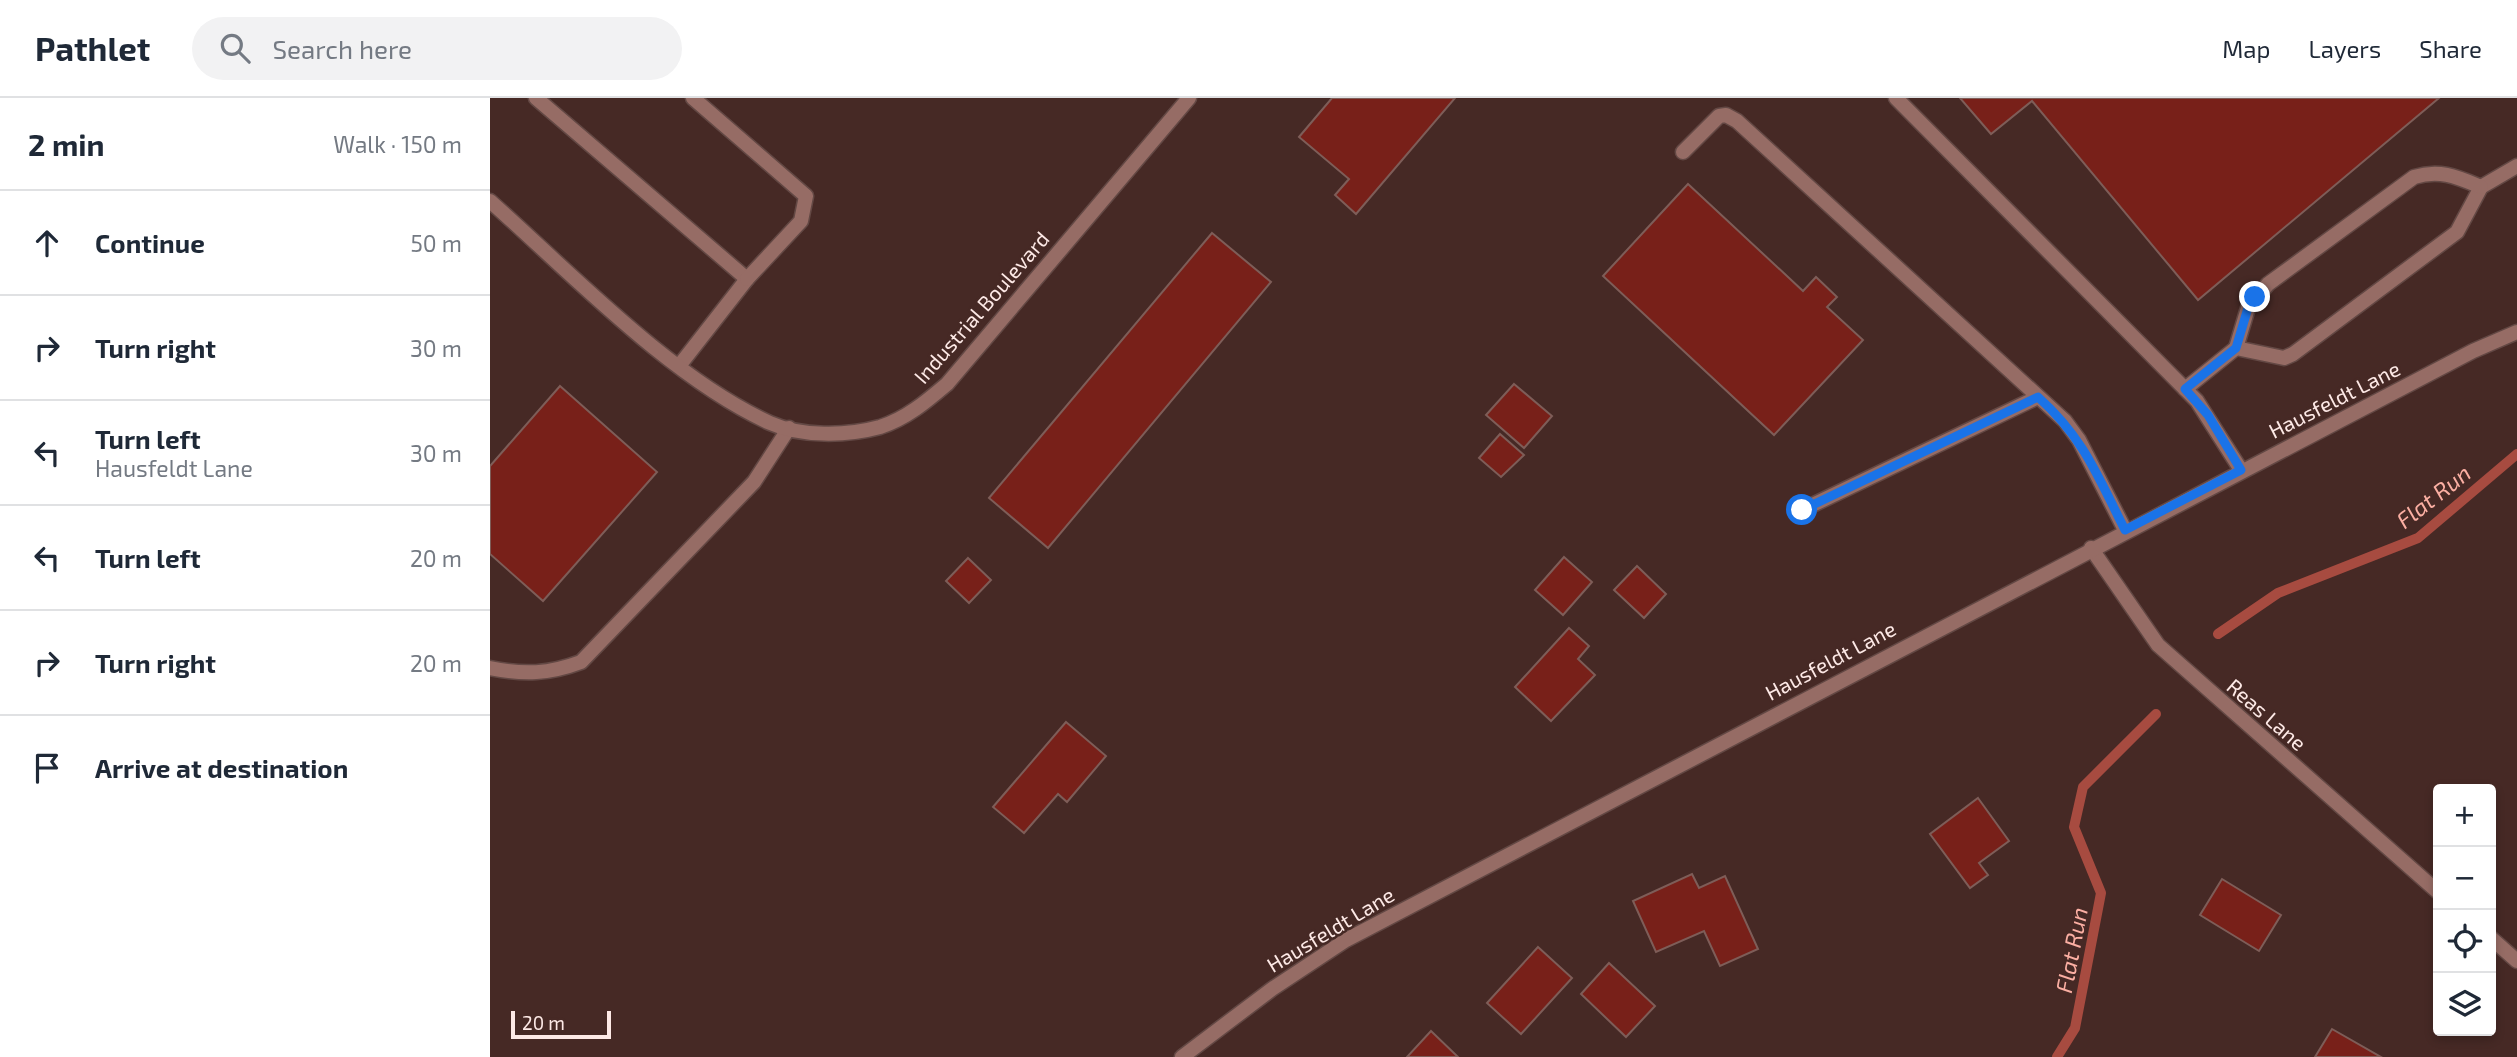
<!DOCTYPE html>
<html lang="en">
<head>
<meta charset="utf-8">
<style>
  body { margin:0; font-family:"Exo 2",sans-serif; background:#f2f2f3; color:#1f2937 }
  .controls { position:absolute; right:21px; bottom:21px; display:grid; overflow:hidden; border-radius:7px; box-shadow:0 4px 10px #0003 }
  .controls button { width:63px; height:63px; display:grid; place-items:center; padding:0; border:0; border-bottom:2px solid #e0e1e3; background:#fff; color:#1f2937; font:35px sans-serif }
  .scale { position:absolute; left:21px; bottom:18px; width:100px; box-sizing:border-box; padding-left:7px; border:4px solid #fde9e6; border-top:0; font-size:19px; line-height:24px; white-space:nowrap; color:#fde9e6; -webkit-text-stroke:5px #462925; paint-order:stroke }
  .stop { position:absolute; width:21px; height:21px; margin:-16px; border:5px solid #1a73e8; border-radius:50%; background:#fff }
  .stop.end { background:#1a73e8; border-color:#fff; box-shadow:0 2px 7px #0008 }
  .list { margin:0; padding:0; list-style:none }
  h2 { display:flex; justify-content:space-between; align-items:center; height:91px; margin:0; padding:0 28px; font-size:30px }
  h2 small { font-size:23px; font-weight:400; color:#747a83 }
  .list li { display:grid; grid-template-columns:46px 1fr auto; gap:21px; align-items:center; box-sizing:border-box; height:105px; padding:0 28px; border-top:2px solid #e0e1e3 }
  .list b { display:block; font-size:26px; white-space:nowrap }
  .list p { margin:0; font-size:23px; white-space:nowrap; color:#747a83 }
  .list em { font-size:23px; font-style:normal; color:#747a83 }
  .icon { flex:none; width:38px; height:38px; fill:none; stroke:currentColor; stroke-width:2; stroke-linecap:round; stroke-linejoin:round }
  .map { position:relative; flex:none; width:2027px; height:959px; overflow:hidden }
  header { display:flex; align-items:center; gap:42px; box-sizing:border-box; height:98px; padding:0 35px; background:#fff; border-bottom:2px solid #e0e1e3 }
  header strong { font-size:33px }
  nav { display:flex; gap:38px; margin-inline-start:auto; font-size:24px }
  .search { width:490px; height:63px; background:#f2f2f3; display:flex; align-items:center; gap:18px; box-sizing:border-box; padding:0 24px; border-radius:38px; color:#747a83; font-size:26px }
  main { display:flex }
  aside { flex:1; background:#fff }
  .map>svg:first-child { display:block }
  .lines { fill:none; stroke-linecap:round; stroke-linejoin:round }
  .stream { stroke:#a74b40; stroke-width:10 }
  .building { fill:#782019; stroke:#7e5d58; stroke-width:2 }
  .service-casing { stroke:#634844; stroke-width:17 }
  .minor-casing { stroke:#634844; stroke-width:17 }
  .tertiary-casing { stroke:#634844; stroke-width:17 }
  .service { stroke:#966c65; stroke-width:14 }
  .minor { stroke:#966c65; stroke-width:14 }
  .tertiary { stroke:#966c65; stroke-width:14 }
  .route { stroke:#1a73e8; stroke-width:9 }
  .labels { text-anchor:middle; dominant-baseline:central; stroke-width:5; stroke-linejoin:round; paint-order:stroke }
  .street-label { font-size:21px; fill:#fde9e6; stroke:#462925 }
  .water-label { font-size:23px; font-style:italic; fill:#fbafa3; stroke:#462925 }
</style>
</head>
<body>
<header>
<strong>Pathlet</strong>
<div class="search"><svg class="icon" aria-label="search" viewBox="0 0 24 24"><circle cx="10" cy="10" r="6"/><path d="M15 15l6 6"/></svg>Search here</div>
<nav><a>Map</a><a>Layers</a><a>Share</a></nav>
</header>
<main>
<aside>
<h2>2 min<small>Walk · 150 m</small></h2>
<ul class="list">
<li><svg class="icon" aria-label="ahead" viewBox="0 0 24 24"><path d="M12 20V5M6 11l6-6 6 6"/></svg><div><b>Continue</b></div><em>50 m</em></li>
<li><svg class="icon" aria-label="right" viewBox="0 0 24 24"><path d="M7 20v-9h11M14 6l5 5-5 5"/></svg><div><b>Turn right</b></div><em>30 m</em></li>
<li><svg class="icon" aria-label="left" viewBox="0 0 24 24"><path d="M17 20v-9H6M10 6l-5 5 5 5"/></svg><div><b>Turn left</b><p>Hausfeldt Lane</p></div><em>30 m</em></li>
<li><svg class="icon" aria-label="left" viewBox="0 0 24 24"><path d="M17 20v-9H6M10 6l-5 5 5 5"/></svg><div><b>Turn left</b></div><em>20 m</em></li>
<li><svg class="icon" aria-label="right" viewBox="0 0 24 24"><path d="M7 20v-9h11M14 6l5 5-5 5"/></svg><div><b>Turn right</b></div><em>20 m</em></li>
<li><svg class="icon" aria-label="arrive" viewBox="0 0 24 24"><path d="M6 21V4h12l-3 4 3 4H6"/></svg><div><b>Arrive at destination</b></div></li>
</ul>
</aside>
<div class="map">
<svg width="2027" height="959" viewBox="0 0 2027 959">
  <rect width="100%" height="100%" fill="#462925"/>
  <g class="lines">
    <g class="stream">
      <path d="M 1728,536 L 1788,495 L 1928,440 L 2027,356"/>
      <path d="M 1567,959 L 1585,930 L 1611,795 L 1584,729 L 1593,689 L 1666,616"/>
    </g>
  </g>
  <g class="building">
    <path d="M 842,0 L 965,0 L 866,116 L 845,97 L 859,81 L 809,39 Z"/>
    <path d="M 1470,0 L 1949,0 L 1708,202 L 1542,3 L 1501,36 Z"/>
    <path d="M 1198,86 L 1313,193 L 1326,179 L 1347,199 L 1337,209 L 1373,242 L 1284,337 L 1113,178 Z"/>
    <path d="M 722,135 L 781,184 L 558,450 L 499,400 Z"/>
    <path d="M 1024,286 L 1062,318 L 1034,350 L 996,317 Z"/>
    <path d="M 70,288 L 167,374 L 53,503 L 0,456 L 0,368 Z"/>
    <path d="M 1010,336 L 1034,357 L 1011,379 L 989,360 Z"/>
    <path d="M 1074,459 L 1102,484 L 1073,517 L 1045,492 Z"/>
    <path d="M 478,460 L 501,482 L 479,505 L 456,483 Z"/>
    <path d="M 1147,468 L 1176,496 L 1154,520 L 1124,492 Z"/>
    <path d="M 1079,530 L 1099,548 L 1088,561 L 1105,577 L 1061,623 L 1025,589 Z"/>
    <path d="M 576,624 L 616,658 L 577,704 L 568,696 L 534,735 L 503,709 Z"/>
    <path d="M 1488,700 L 1519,743 L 1489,765 L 1498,777 L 1480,790 L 1440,736 Z"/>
    <path d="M 1202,776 L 1209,790 L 1235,778 L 1268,851 L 1230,868 L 1214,833 L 1166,854 L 1143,803 Z"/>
    <path d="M 1732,781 L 1791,817 L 1769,853 L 1710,817 Z"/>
    <path d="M 1048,849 L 1082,880 L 1031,936 L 997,905 Z"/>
    <path d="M 1119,865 L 1165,908 L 1136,939 L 1091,896 Z"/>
    <path d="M 1842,931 L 1891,959 L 1825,959 Z"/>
    <path d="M 941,933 L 968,959 L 917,959 Z"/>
  </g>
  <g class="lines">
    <g class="service-casing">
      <g id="service">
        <path d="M 46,0 L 257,181 L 189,268"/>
        <path d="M 203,0 L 316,98 L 311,123 L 257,181"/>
        <path d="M 1406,0 L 1707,303 L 1751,372"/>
        <path d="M 1193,54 L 1229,18 L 1236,17 L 1247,23 L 1575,323 L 1589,342 L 1635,432"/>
        <path d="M 1746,250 L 1794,260 L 1803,256 L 1967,134 L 1991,89 L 2027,68"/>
        <path d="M 1695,291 L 1746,250 L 1758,210 L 1778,186 L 1924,79 C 1950,71 1967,79 1991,89"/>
        <path d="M 1312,412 L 1548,299"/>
        <path d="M 0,570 C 34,577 59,576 91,564 L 264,384 L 299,330"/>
      </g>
    </g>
    <g class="minor-casing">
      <g id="minor">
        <path d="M 0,103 C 81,175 181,280 280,325 C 311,339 357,338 390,329 C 416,321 437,303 457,286 L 699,0"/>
        <path d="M 1601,450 L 1668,547 L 1948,794"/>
        <path d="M 2001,840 L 2027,863"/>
      </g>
    </g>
    <g class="tertiary-casing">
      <path id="tertiary" d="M 692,959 L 782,891 L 856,842 L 1983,253 L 2027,234"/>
    </g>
    <use href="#service" class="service"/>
    <use href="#minor" class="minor"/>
    <use href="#tertiary" class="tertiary"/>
  </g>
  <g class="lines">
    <path class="route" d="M 1312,412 L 1548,299 C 1594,340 1608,379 1635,432 L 1751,372 L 1718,317 L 1695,291 L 1746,250 L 1758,210 L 1765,199"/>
  </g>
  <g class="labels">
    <g class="street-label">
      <text transform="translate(491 209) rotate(-49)">Industrial Boulevard</text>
      <text transform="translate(1844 301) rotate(-27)">Hausfeldt Lane</text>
      <text transform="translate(1340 562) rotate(-28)">Hausfeldt Lane</text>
      <text transform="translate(1777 616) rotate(41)">Reas Lane</text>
      <text transform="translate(840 831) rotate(-31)">Hausfeldt Lane</text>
    </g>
    <g class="water-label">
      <text transform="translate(1943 398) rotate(-38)">Flat Run</text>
      <text transform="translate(1581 852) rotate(-79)">Flat Run</text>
    </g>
  </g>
</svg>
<div class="controls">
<button>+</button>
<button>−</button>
<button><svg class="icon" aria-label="locate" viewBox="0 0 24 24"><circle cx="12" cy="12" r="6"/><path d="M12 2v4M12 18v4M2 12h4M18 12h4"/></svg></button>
<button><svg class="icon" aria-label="layers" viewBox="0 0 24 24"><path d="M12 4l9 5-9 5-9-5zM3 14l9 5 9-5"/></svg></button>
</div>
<div class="scale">20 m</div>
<div class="stop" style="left:1312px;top:412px"></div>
<div class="stop end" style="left:1765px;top:199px"></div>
</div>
</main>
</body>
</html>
